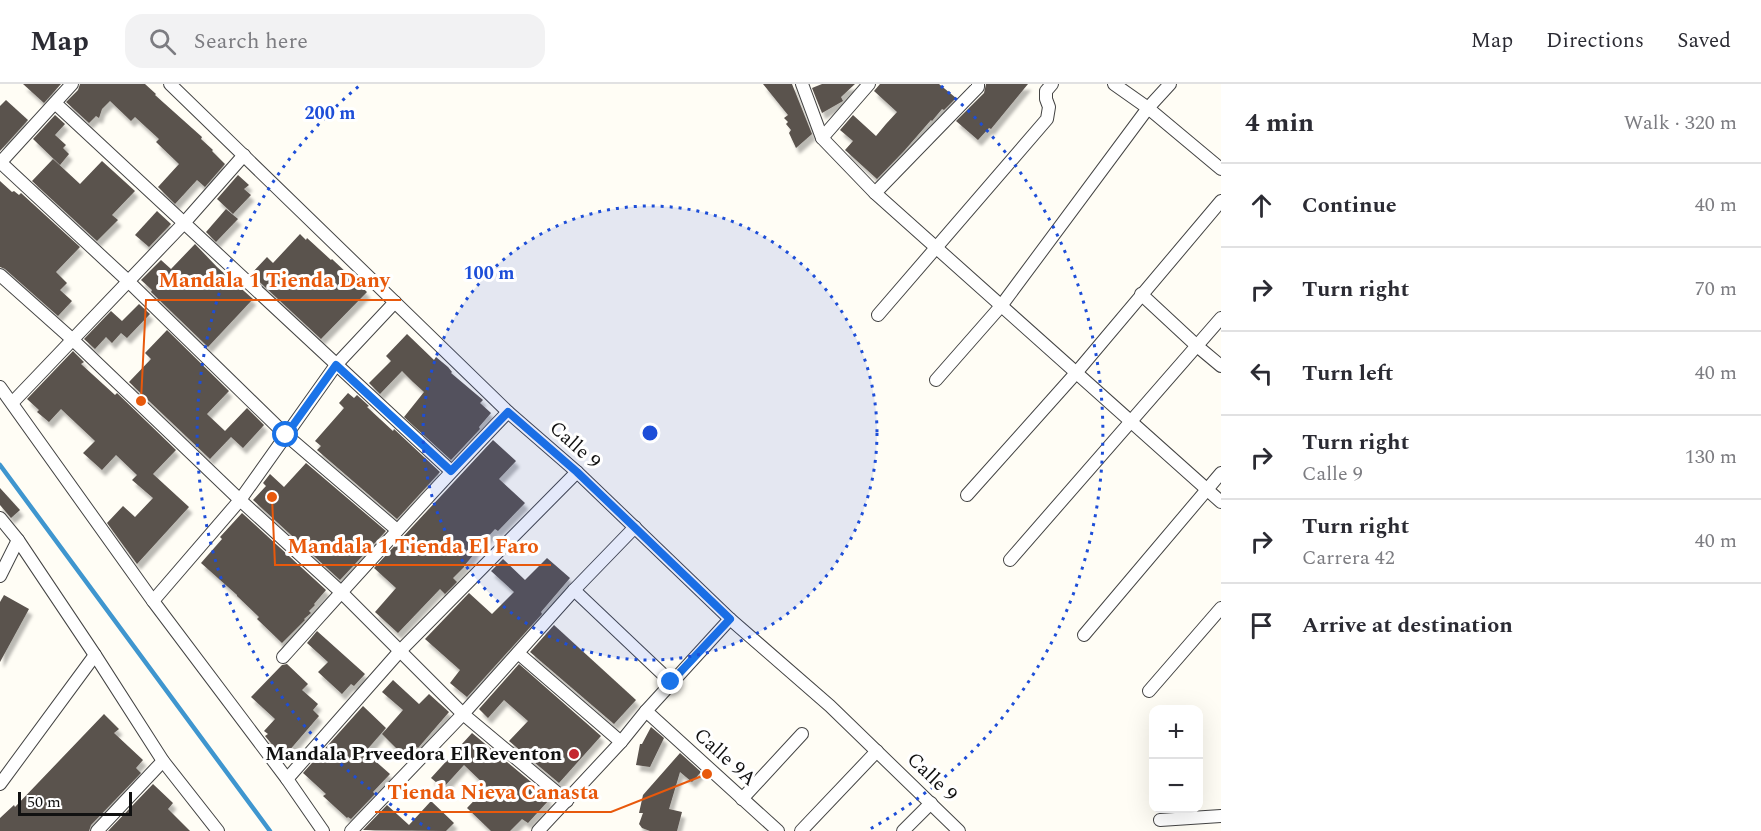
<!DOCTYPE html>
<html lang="en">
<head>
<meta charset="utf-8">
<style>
  body { margin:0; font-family:Spectral,serif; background:#f2f2f3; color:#2b2b33 }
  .controls { position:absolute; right:18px; bottom:18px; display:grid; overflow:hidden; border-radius:12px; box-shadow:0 6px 24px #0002 }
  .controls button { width:54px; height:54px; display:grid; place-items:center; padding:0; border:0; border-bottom:2px solid #e1e1e2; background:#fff; color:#2b2b33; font:30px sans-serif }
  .scale { position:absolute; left:18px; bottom:15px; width:114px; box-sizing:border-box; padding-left:6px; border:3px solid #111; border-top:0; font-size:16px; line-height:21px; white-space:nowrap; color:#111; -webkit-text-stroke:4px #fff; paint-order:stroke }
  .stop { position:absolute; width:18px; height:18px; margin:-14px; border:4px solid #1a73e8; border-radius:50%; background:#fff }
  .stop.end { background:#1a73e8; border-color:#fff; box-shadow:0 2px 6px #0008 }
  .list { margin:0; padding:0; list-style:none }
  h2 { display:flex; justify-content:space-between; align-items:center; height:78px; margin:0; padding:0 24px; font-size:26px }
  h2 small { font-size:20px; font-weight:400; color:#7c7c81 }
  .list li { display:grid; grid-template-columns:39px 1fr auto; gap:18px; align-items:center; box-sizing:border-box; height:84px; padding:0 24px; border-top:2px solid #e1e1e2 }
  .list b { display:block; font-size:22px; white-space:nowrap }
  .list p { margin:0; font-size:20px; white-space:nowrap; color:#7c7c81 }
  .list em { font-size:20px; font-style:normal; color:#7c7c81 }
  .icon { flex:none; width:33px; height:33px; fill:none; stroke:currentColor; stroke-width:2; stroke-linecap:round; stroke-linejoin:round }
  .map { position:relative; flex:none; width:1221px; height:747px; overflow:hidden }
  header { display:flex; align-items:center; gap:36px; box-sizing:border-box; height:84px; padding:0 30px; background:#fff; border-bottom:2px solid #e1e1e2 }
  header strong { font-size:28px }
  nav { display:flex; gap:33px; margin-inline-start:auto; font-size:21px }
  .search { width:420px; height:54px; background:#f2f2f3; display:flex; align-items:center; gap:15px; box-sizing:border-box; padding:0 21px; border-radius:18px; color:#7c7c81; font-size:22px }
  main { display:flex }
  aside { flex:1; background:#fff }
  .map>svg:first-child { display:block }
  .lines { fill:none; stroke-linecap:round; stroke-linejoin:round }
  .stream { stroke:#3f96cf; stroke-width:4.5 }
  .building { fill:#5a524d; filter:url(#shadow) }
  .minor-casing { stroke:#444; stroke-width:14 }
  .minor { stroke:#fff; stroke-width:12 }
  .route { stroke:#1a73e8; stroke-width:8 }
  .ring { fill:none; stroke:#1d4ed8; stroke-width:3; stroke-dasharray:3 6 }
  .poi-dot { fill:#c4262e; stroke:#fff; stroke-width:2 }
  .labels { text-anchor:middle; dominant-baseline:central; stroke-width:6; stroke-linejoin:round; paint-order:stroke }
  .street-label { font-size:20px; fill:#111; stroke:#fff }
  .poi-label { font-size:20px; font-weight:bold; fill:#111; stroke:#fff; text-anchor:end }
  .centre { fill:#1d4ed8; stroke:#fff; stroke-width:3 }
  .ring-label { font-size:18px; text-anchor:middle; font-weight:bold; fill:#1d4ed8; stroke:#fff; stroke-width:6; stroke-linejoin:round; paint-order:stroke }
  .leader { fill:none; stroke:#e8590c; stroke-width:2 }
  .callout-dot { fill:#e8590c; stroke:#fff; stroke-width:2 }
  .callout-label { font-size:21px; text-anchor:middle; font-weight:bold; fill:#e8590c; stroke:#fff; stroke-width:6; stroke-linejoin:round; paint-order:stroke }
</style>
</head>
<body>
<header>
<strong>Map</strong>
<div class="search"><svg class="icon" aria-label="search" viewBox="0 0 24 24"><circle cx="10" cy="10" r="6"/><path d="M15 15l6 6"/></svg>Search here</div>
<nav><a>Map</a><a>Directions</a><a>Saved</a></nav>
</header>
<main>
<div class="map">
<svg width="1221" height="747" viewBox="0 0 1221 747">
  <defs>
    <filter id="shadow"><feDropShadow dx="3.5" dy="6" stdDeviation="1.5" flood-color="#0004"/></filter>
  </defs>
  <rect width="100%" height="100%" fill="#fffdf5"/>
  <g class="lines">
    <path class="stream" d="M 0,381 L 270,747"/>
  </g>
  <g class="building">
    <path d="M 23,0 L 61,0 L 44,19 Z"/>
    <path d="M 80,0 L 145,0 L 156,10 L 155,11 L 202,53 L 201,55 L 213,66 L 212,67 L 225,80 L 205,103 L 197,96 L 175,120 L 158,103 L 179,80 L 156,58 L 159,55 L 135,33 L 131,37 L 110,17 L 102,25 L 99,34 L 96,32 L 89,39 L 66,18 L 78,6 Z"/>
    <path d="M 763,0 L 792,0 L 812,50 L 796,64 L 789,49 L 791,46 L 786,40 L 788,38 L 784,34 L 788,31 Z"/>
    <path d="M 822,0 L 855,0 L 841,13 L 843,17 L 822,29 L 812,4 Z"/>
    <path d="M 880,0 L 939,0 L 956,14 L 944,26 L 942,25 L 932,37 L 931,36 L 904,67 L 877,95 L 845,66 L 853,57 L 840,46 L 853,31 L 876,52 L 886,40 L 897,28 L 874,7 Z"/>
    <path d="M 986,0 L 1028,0 L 991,45 L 989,44 L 978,56 L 956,37 L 984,9 Z"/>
    <path d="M 6,16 L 28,36 L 0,67 L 0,22 Z"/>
    <path d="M 55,31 L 65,40 L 55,51 L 66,61 L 63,64 L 69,70 L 60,81 L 33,55 Z"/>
    <path d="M 53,75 L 80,100 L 102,77 L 135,107 L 112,131 L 118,136 L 97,157 L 32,97 Z"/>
    <path d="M 238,91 L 249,101 L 244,105 L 251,111 L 233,130 L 217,115 Z"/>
    <path d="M 0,97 L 12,108 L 14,107 L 19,111 L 21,109 L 80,163 L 56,188 L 67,199 L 60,206 L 72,217 L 58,232 L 5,185 L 0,183 Z"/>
    <path d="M 226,125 L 238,135 L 216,158 L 206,148 Z"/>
    <path d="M 157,127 L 171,140 L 149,163 L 135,151 Z"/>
    <path d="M 300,150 L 306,156 L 307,154 L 331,176 L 332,175 L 367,208 L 321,255 L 251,190 L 267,173 L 273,179 Z"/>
    <path d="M 195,160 L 217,183 L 253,215 L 208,263 L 151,208 L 152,206 L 141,196 L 161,176 L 171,185 Z"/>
    <path d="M 139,220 L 150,230 L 127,254 L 121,249 L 112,259 L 106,253 L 95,265 L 84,255 L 111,227 L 122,237 Z"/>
    <path d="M 167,246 L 229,307 L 207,330 L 208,331 L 225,347 L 247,324 L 264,341 L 243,364 L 231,353 L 210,375 L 129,298 L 151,275 L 145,269 Z"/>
    <path d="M 407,250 L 434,276 L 436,273 L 448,283 L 452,288 L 451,289 L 483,316 L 480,319 L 491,329 L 479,343 L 480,345 L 451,376 L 404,333 L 424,308 L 413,298 L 402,287 L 380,310 L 369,299 L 391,277 L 386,272 Z"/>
    <path d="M 73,267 L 84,278 L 81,280 L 115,311 L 117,309 L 176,366 L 153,390 L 189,423 L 137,480 L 107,439 L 123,422 L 135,433 L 153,414 L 132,396 L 137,391 L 116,371 L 102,386 L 83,369 L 95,357 L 61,325 L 49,338 L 37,328 L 39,326 L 27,315 Z"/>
    <path d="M 348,309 L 354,314 L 357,311 L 369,322 L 367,323 L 393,347 L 394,345 L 440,388 L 397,435 L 317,366 L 321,362 L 315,357 L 344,324 L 339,319 Z"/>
    <path d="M 493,356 L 516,377 L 499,395 L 525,419 L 498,447 L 495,445 L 474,468 L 475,469 L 464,482 L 464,483 L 453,494 L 457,498 L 445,510 L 440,505 L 398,549 L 375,528 L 396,504 L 374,484 Z"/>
    <path d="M 306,379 L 386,447 L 340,496 L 253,416 L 266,402 L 263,399 L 270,390 L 284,403 Z"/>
    <path d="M 0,404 L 20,426 L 11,434 L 0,421 Z"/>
    <path d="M 242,429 L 326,506 L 314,520 L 315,521 L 309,527 L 311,529 L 304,535 L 305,536 L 282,559 L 257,535 L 259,533 L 237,512 L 237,511 L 201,479 L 222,455 L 220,453 Z"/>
    <path d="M 547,474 L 570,494 L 541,528 L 542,530 L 467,613 L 450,599 L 460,586 L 425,555 L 469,509 L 492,530 L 514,508 L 491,487 L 503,475 L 525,496 Z"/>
    <path d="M 4,511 L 29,525 L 0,578 L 0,518 Z"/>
    <path d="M 554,541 L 636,616 L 614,640 L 530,568 Z"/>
    <path d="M 317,547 L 365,590 L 354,602 L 351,600 L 342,610 L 318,588 L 328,578 L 307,559 Z"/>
    <path d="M 287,580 L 308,600 L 302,606 L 318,620 L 313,626 L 319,632 L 288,668 L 287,667 L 282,672 L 265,652 L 268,650 L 264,647 L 275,635 L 251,613 L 282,581 Z"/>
    <path d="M 519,580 L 601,652 L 559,699 L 509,657 L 528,637 L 504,616 L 488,634 L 479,625 Z"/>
    <path d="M 393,596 L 419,620 L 429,610 L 449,628 L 418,664 L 414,661 L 404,672 L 382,650 L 403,626 L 382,608 Z"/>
    <path d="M 363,622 L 386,644 L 365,668 L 390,690 L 373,708 L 375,710 L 351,735 L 348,733 L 347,734 L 323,712 L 326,710 L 303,689 Z"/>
    <path d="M 104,630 L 119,645 L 114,649 L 143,676 L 136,684 L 141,689 L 91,741 L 89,747 L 0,747 L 0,734 L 14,721 L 15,723 Z"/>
    <path d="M 651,643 L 664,654 L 650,683 L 636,681 L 640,660 L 642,660 Z"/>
    <path d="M 472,649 L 548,712 L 546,714 L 549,716 L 528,739 L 522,735 L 510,747 L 491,747 L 467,724 L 487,703 L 464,681 L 443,704 L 431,694 Z"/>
    <path d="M 680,669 L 701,688 L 692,698 L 680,688 L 669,725 L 682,728 L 677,747 L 650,747 L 642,744 L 639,740 L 643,729 L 639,729 L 643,711 Z"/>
    <path d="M 153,700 L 173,719 L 168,725 L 190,747 L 108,747 Z"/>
    <path d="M 431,717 L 454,739 L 446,747 L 363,746 L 387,721 L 409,741 Z"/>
  </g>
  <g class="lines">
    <g class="minor-casing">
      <g id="minor">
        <path d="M 170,0 L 508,328 L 577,388 L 730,535 L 830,622 L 959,747"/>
        <path d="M 802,0 L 822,54 L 875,109 L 1221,418"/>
        <path d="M 1114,0 L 1148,24 L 1221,85"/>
        <path d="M 55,19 L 451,387"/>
        <path d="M 822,54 L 869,0"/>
        <path d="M 0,78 L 128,197 L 286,351 L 397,446"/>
        <path d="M 0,79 L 72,0"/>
        <path d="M 875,109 L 978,3 L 978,0"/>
        <path d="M 0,191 L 73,256 L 240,416 L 341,508 L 463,630 L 567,717"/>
        <path d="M 1141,210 L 1197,262 L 1221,282"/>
        <path d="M 878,231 L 1047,35 L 1049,23 L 1046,15 L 1046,7 L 1052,0"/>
        <path d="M 936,296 L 1001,222 L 1148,24 L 1170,0"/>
        <path d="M 0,303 L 153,517 L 287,695 L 323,747"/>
        <path d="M 13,318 L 184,139 L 244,71"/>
        <path d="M 967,411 L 1076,289 L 1221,117"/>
        <path d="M 0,434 L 18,456 L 95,571 L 163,677 L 218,747"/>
        <path d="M 1010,476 L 1221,234"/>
        <path d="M 0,492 L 18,456"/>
        <path d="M 574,506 L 671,598"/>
        <path d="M 153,517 L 240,416 L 336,281 L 395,218"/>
        <path d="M 1084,551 L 1221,389"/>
        <path d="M 518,569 L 621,658"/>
        <path d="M 283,573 C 357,491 431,408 508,328"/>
        <path d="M 1149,607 L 1221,524"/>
        <path d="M 646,627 L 778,747"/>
        <path d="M 287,695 L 399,568 L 577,388"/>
        <path d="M 0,700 L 95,571"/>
        <path d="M 742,715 L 802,650"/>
        <path d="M 1160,736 L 1221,732"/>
        <path d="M 97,747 L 163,677"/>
        <path d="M 351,747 L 463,630 L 574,506 L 635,443"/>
        <path d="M 538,747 L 621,658 L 646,627 L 730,535"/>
        <path d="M 801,747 L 877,667"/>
        <path d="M 903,747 L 931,719"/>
      </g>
    </g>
    <use href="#minor" class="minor"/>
  </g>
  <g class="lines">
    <path class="route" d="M 286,351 L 336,281 L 451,387 L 508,328 L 577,388 L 730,535 L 671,598"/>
  </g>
  <circle cx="650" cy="349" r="227" fill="#1d4ed8" fill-opacity=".12"/>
  <g class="ring">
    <circle cx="650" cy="349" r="227"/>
    <path d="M430 745A453 453 0 0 1 359 2M941 2A453 453 0 0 1 870 745"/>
  </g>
  <circle class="poi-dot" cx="574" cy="670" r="6"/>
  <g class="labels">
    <g class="street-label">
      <text transform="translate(575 361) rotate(42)">Calle 9</text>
      <text transform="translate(725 673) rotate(42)">Calle 9A</text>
      <text transform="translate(932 693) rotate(44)">Calle 9</text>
    </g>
    <g class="poi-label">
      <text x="562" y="670">Mandala Prveedora El Reventon</text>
    </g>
  </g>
  <circle cx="650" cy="349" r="9" class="centre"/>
  <g class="ring-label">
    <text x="330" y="35">200 m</text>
    <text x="489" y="195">100 m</text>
  </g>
  <path class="leader" d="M141 317L146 216H401M272 413L275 481H551M707 690L611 728H375"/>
  <g class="callout-dot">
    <circle cx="141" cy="317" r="6"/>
    <circle cx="272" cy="413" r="6"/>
    <circle cx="707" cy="690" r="6"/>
  </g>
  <g class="callout-label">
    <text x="274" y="203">Mandala 1 Tienda Dany</text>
    <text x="413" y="469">Mandala 1 Tienda El Faro</text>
    <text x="493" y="715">Tienda Nieva Canasta</text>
  </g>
</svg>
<div class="controls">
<button>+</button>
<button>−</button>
</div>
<div class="scale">50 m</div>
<div class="stop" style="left:286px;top:351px"></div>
<div class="stop end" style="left:671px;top:598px"></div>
</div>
<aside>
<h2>4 min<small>Walk · 320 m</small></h2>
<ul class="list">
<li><svg class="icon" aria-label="ahead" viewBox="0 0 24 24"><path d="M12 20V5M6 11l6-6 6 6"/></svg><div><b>Continue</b></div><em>40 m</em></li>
<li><svg class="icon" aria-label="right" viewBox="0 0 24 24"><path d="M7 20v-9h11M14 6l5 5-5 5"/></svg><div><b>Turn right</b></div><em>70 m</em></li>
<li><svg class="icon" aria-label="left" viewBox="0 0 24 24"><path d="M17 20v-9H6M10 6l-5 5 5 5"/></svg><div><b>Turn left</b></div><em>40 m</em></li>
<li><svg class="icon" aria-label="right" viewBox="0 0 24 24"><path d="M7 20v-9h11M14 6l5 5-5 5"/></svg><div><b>Turn right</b><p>Calle 9</p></div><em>130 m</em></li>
<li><svg class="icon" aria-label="right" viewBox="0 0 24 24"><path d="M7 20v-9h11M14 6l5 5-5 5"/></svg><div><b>Turn right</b><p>Carrera 42</p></div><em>40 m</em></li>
<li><svg class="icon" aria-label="arrive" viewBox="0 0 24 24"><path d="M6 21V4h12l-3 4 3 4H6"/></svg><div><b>Arrive at destination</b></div></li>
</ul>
</aside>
</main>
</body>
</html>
